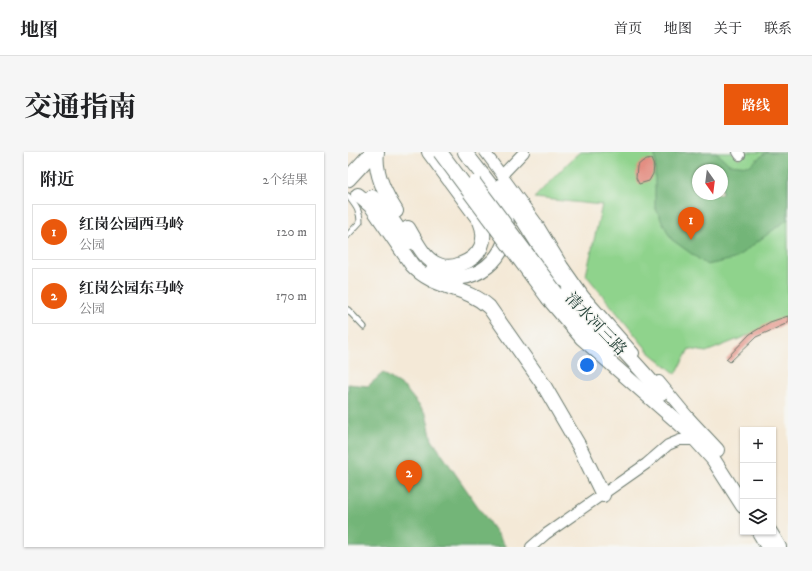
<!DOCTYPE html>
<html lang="zh">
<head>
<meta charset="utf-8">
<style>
  body { margin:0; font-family:"IM FELL DW Pica","Noto Serif SC",serif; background:#f6f6f6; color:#202124 }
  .controls { position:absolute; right:12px; bottom:12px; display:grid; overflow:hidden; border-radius:0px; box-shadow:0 1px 3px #0004 }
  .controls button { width:36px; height:36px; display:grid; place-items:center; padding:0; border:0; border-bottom:1px solid #e0e0e0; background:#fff; color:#202124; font:20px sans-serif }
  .compass { position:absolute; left:344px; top:12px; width:36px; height:36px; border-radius:50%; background:#fff; box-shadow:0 1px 3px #0004; rotate:166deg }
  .you { position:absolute; left:239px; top:213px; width:14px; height:14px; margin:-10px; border:3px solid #fff; border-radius:50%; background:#1a73e8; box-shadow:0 0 0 6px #1a73e833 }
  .badge { display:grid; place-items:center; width:26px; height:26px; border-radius:50%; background:#ea580c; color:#fff; font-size:13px; font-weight:700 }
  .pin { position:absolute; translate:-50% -33px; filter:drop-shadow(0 1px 2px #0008) }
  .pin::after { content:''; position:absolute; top:21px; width:14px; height:12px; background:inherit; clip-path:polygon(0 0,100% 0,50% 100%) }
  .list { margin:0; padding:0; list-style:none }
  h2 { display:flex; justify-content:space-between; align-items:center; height:52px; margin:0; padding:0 16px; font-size:17px }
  h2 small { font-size:13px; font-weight:400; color:#757577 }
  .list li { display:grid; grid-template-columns:26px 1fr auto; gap:12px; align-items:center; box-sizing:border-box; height:56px; margin:0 8px 8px; padding:0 8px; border:1px solid #e0e0e0; border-radius:0px }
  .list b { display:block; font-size:15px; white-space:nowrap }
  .list p { margin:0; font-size:13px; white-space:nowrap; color:#757577 }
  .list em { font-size:13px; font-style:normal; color:#757577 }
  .icon { flex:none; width:22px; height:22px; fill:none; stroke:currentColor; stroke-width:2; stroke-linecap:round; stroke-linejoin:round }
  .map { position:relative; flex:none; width:440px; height:395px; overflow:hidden; border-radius:0px }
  header { display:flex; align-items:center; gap:24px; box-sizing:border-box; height:56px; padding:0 20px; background:#fff; border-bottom:1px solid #e0e0e0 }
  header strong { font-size:19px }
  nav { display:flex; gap:22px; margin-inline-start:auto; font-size:14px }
  .intro { display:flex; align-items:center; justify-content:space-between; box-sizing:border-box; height:96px; padding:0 24px }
  h1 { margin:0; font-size:28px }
  .button { padding:10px 18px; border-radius:0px; background:#ea580c; color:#fff; font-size:14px; font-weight:700 }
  main { display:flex; gap:24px; padding:0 24px }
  aside { flex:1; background:#fff; border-radius:0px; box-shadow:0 1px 3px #0004 }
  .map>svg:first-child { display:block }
  .green { fill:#8fd38c; stroke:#578860; fill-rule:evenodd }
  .forest { fill:#73b578; stroke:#497956; fill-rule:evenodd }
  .building { fill:#e38e82 }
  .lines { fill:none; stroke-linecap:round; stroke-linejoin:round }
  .lane-casing { stroke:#6a796d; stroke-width:7 }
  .street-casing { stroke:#6a796d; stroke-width:12 }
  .secondary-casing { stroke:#6a796d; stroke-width:16 }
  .primary-casing { stroke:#6a796d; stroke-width:17 }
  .lane { stroke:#fff; stroke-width:5 }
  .street { stroke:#fff; stroke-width:10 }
  .secondary { stroke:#fff; stroke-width:14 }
  .primary { stroke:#fff; stroke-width:15 }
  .secondary-bridge-casing { stroke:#6a796d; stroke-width:16; stroke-linecap:butt }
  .secondary-bridge { stroke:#fff; stroke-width:14 }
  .labels { text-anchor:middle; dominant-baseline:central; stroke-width:3; stroke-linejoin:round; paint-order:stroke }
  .street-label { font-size:16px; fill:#1f3d34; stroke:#f6f6f2 }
</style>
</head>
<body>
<header>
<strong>地图</strong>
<nav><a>首页</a><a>地图</a><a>关于</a><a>联系</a></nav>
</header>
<div class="intro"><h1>交通指南</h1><a class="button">路线</a></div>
<main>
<aside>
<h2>附近<small>2个结果</small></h2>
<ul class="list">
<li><span class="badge">1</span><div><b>红岗公园西马岭</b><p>公园</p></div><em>120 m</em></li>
<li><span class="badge">2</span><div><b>红岗公园东马岭</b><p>公园</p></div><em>170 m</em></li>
</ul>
</aside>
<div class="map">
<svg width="440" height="395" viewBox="0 0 440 395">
  <rect width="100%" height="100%" fill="#f6f6f2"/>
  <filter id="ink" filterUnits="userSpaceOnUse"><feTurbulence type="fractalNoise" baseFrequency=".025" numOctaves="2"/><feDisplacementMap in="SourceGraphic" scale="8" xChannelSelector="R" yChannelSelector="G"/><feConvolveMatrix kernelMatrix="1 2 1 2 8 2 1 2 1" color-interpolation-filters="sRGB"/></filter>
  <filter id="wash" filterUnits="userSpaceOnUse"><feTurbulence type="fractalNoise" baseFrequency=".012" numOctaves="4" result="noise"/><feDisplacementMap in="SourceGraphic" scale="16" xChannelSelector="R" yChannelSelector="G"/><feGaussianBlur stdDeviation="0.9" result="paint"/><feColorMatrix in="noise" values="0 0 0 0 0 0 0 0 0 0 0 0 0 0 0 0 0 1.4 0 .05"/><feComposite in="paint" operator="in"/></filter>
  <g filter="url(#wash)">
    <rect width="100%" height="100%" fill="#f4e9d7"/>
    <path class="green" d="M 233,0 L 384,0 L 391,7 L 399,0 L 440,0 L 440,170 L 436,169 L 358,200 L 341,197 L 328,222 L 301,200 L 238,123 L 254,53 L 186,46 L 220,11 ZM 350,18 L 374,18 L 374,42 L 350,42 Z"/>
    <g class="forest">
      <path d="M 307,0 L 368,0 L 381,12 L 401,14 L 418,0 L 440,0 L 440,67 L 386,107 L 359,113 L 323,87 L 307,55 ZM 350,18 L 374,18 L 374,42 L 350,42 Z"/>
      <path d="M 35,221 L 57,236 L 78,262 L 84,288 L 158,395 L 0,395 L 0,232 L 20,234 Z"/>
    </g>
    <g id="blocks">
      <g class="building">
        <path d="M 303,7 L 306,14 L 305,22 L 301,29 L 291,32 L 288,26 L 289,14 L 295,9 Z"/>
        <path d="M 440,164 L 440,171 L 408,185 L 382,210 L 378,207 L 402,182 L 422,170 Z"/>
      </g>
    </g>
  </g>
  <g filter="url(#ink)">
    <use href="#blocks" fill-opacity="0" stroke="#6a796d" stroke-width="1"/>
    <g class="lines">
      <g class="lane-casing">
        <g id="lane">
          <path d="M 0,44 C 7,53 12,58 12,70 L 0,83"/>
          <path d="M 0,158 L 16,175"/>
        </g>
      </g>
      <g class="street-casing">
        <g id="street">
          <path d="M 137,0 L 189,71 L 215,114 L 236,144 L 286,201"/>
          <path d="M 390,0 L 392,3"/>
          <path d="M 154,23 L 176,0"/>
          <path d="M 311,229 L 344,269"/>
          <path d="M 183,395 L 198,382 L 298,312 L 320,293 L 332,288 L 348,288 L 351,286"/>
        </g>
      </g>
      <g class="secondary-casing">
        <g id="secondary">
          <path d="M 29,0 C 26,21 37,42 48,59"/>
          <path d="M 152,34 C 176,66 194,101 218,133 C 247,172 283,204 313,241"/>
          <path d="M 10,43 L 24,55 L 64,113 C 87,138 117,133 141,155 L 195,232 L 231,294 L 255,343"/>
          <path d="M 24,45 L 33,52 L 60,91"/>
          <path d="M 60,76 C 68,89 76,108 91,113 C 98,116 106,115 113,112 C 133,105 140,88 132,69 L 81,0"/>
          <path d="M 84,119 C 122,141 169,104 157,61 C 151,39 130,19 117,0"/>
          <path d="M 208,142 L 240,178 L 263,198"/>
          <path d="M 201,147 L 234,186 L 339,278 L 365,307 L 395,354"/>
          <path d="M 338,265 L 369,298"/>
          <path d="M 411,380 L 420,395"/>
          <path d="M 422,380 L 431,395"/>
        </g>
      </g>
      <g class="primary-casing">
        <path id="primary" d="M 0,27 L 25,0"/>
      </g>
      <use href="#lane" class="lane"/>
      <use href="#street" class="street"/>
      <use href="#secondary" class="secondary"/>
      <use href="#primary" class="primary"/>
      <g class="secondary-bridge-casing">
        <g id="secondary-bridge">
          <path d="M 92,0 L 201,147"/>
          <path d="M 126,31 L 208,141"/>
        </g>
      </g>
      <use href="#secondary-bridge" class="secondary-bridge"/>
    </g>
  </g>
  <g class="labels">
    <g class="street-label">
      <text transform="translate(248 172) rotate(46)">清水河三路</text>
    </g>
  </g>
</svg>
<div class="controls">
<button>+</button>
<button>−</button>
<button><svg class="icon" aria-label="layers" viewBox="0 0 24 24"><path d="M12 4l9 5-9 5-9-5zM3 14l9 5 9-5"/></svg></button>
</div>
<svg class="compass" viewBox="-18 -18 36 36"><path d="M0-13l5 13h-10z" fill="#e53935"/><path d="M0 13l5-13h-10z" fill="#757577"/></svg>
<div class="you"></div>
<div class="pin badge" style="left:343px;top:88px">1</div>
<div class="pin badge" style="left:61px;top:341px">2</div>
</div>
</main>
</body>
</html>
